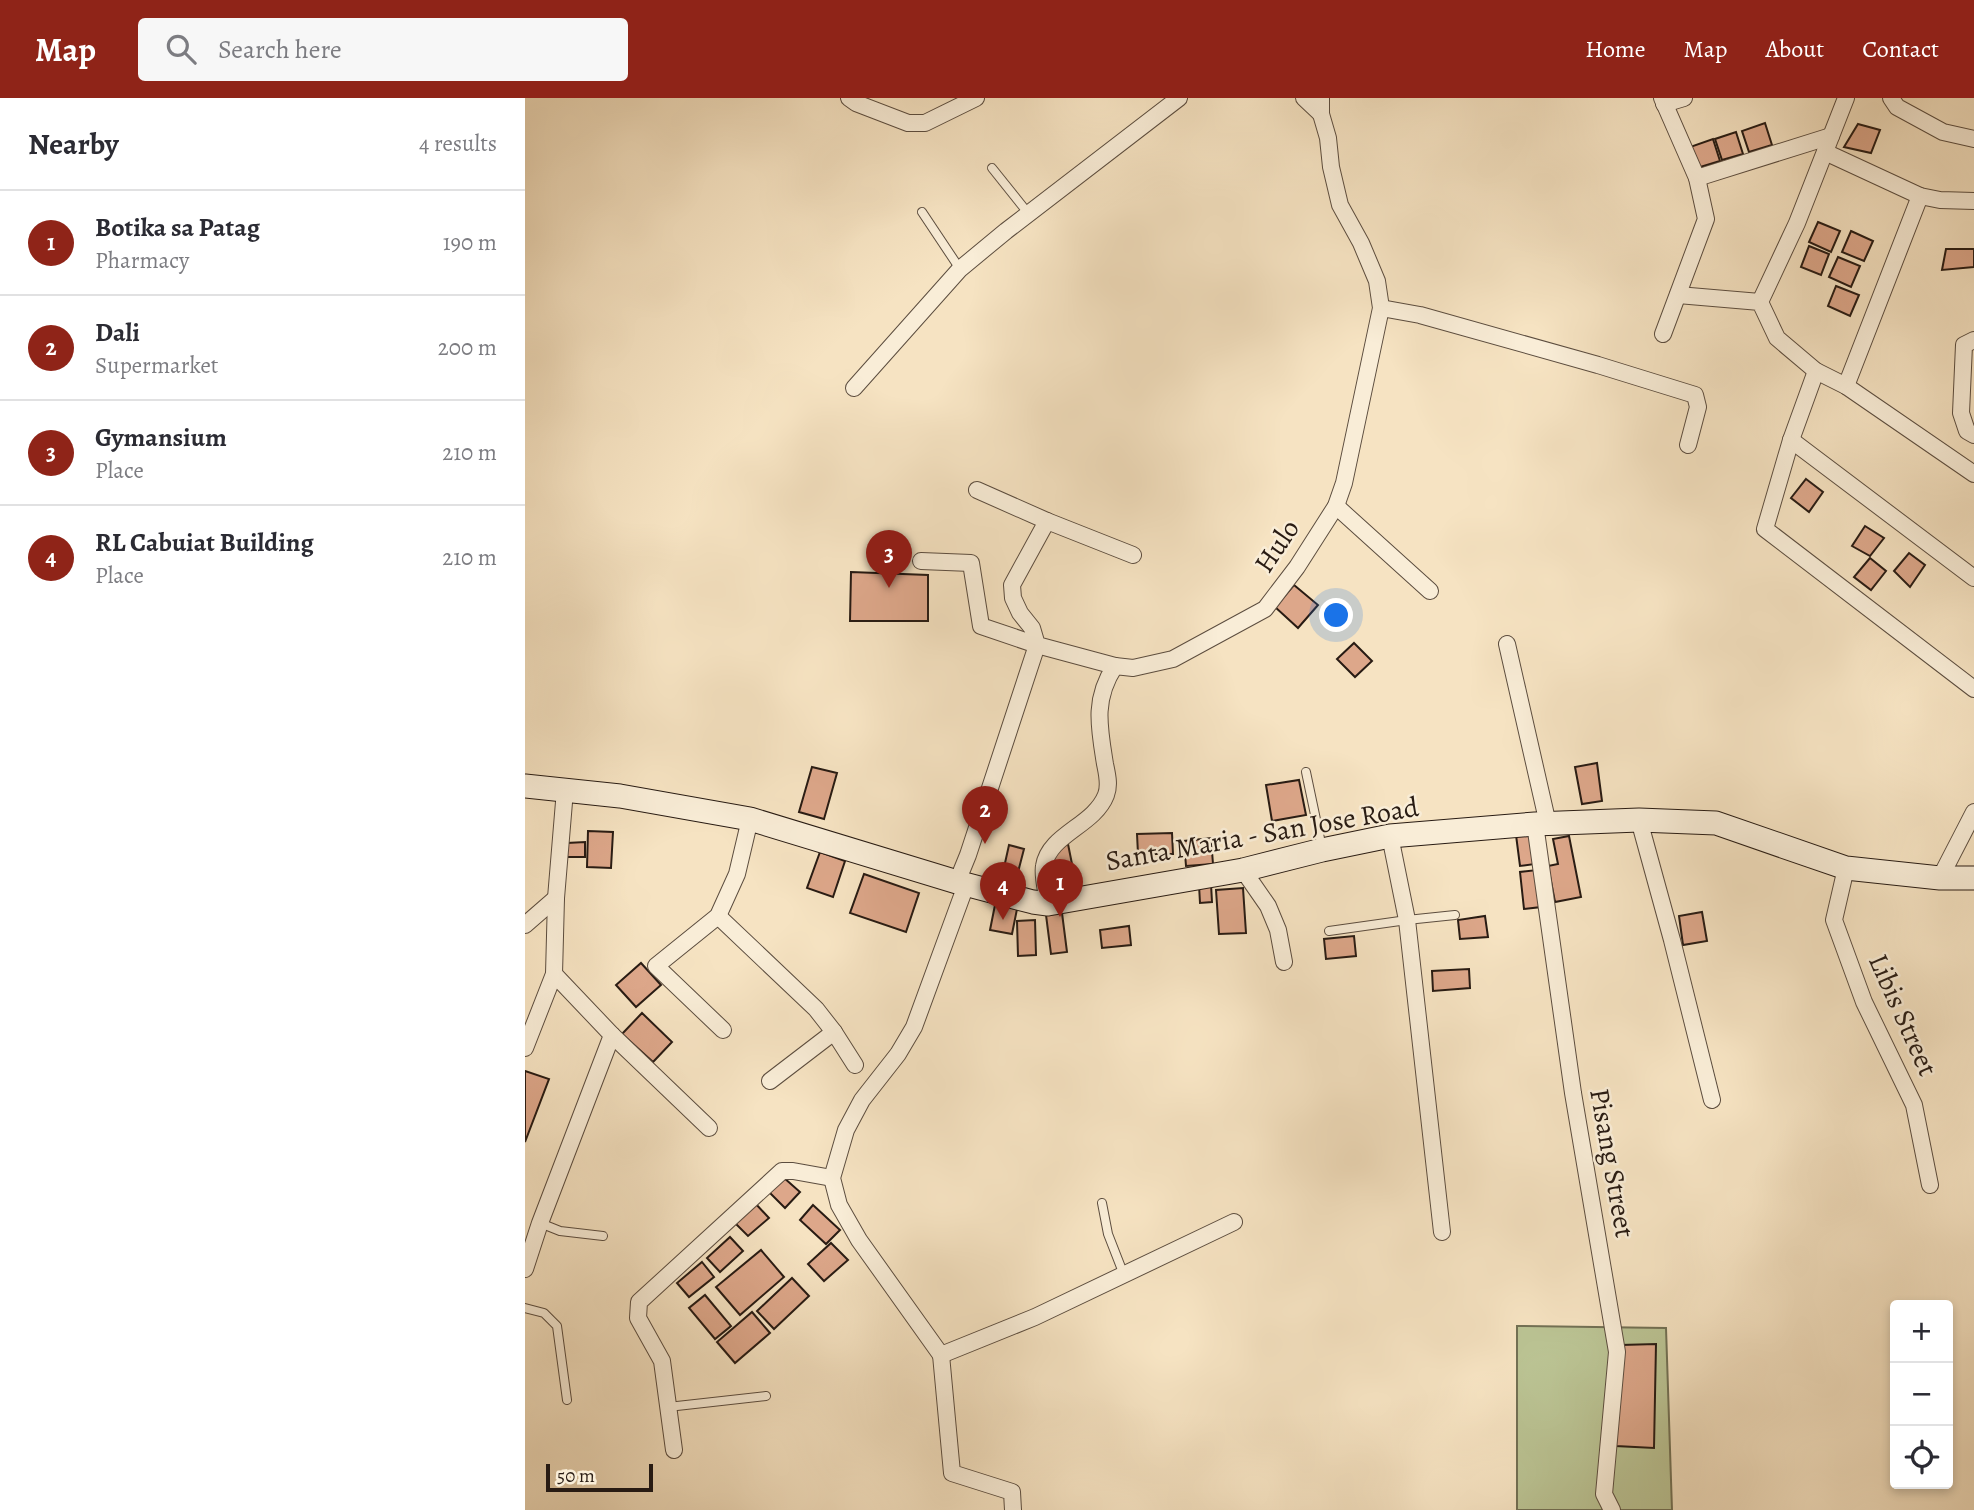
<!DOCTYPE html>
<html lang="en">
<head>
<meta charset="utf-8">
<style>
  body { margin:0; font-family:Alegreya,serif; background:#f7f7f7; color:#2b2b33 }
  .controls { position:absolute; right:21px; bottom:21px; display:grid; overflow:hidden; border-radius:7px; box-shadow:0 4px 10px #0003 }
  .controls button { width:63px; height:63px; display:grid; place-items:center; padding:0; border:0; border-bottom:2px solid #e1e1e2; background:#fff; color:#2b2b33; font:35px sans-serif }
  .scale { position:absolute; left:21px; bottom:18px; width:107px; box-sizing:border-box; padding-left:7px; border:4px solid #281b13; border-top:0; font-size:19px; line-height:24px; white-space:nowrap; color:#281b13; -webkit-text-stroke:5px #f9edd7; paint-order:stroke }
  .you { position:absolute; left:812px; top:518px; width:24px; height:24px; margin:-18px; border:5px solid #fff; border-radius:50%; background:#1a73e8; box-shadow:0 0 0 10px #1a73e833 }
  .badge { display:grid; place-items:center; width:46px; height:46px; border-radius:50%; background:#8f2418; color:#fff; font-size:23px; font-weight:700 }
  .pin { position:absolute; translate:-50% -58px; filter:drop-shadow(0 2px 4px #0008) }
  .pin::after { content:''; position:absolute; top:37px; width:24px; height:21px; background:inherit; clip-path:polygon(0 0,100% 0,50% 100%) }
  .list { margin:0; padding:0; list-style:none }
  h2 { display:flex; justify-content:space-between; align-items:center; height:91px; margin:0; padding:0 28px; font-size:30px }
  h2 small { font-size:23px; font-weight:400; color:#7c7c81 }
  .list li { display:grid; grid-template-columns:46px 1fr auto; gap:21px; align-items:center; box-sizing:border-box; height:105px; padding:0 28px; border-top:2px solid #e1e1e2 }
  .list b { display:block; font-size:26px; white-space:nowrap }
  .list p { margin:0; font-size:23px; white-space:nowrap; color:#7c7c81 }
  .list em { font-size:23px; font-style:normal; color:#7c7c81 }
  .icon { flex:none; width:38px; height:38px; fill:none; stroke:currentColor; stroke-width:2; stroke-linecap:round; stroke-linejoin:round }
  .map { position:relative; flex:none; width:1449px; height:1412px; overflow:hidden }
  header { display:flex; align-items:center; gap:42px; box-sizing:border-box; height:98px; padding:0 35px; background:#8f2418; color:#fff }
  header strong { font-size:33px }
  nav { display:flex; gap:38px; margin-inline-start:auto; font-size:24px }
  .search { width:490px; height:63px; background:#f7f7f7; display:flex; align-items:center; gap:18px; box-sizing:border-box; padding:0 24px; border-radius:7px; color:#7c7c81; font-size:26px }
  main { display:flex }
  aside { flex:1; background:#fff }
  .map>svg:first-child { display:block }
  .green { fill:#bbc494; stroke:#727054; stroke-width:2 }
  .building { fill:#dda78a; stroke:#281b13; stroke-width:2 }
  .lines { fill:none; stroke-linecap:round; stroke-linejoin:round }
  .service-casing { stroke:#5c4d3f; stroke-width:10 }
  .minor-casing { stroke:#5c4d3f; stroke-width:18 }
  .secondary-casing { stroke:#281b13; stroke-width:25 }
  .service { stroke:#f9edd7; stroke-width:8 }
  .minor { stroke:#f9edd7; stroke-width:16 }
  .secondary { stroke:#f9edd7; stroke-width:23 }
  .labels { text-anchor:middle; dominant-baseline:central; stroke-width:5; stroke-linejoin:round; paint-order:stroke }
  .street-label { font-size:28px; fill:#281b13; stroke:#f9edd7 }
</style>
</head>
<body>
<header>
<strong>Map</strong>
<div class="search"><svg class="icon" aria-label="search" viewBox="0 0 24 24"><circle cx="10" cy="10" r="6"/><path d="M15 15l6 6"/></svg>Search here</div>
<nav><a>Home</a><a>Map</a><a>About</a><a>Contact</a></nav>
</header>
<main>
<aside>
<h2>Nearby<small>4 results</small></h2>
<ul class="list">
<li><span class="badge">1</span><div><b>Botika sa Patag</b><p>Pharmacy</p></div><em>190 m</em></li>
<li><span class="badge">2</span><div><b>Dali</b><p>Supermarket</p></div><em>200 m</em></li>
<li><span class="badge">3</span><div><b>Gymansium</b><p>Place</p></div><em>210 m</em></li>
<li><span class="badge">4</span><div><b>RL Cabuiat Building</b><p>Place</p></div><em>210 m</em></li>
</ul>
</aside>
<div class="map">
<svg width="1449" height="1412" viewBox="0 0 1449 1412">
  <rect width="100%" height="100%" fill="#f6e3c2"/>
  <filter id="stains"><feTurbulence type="fractalNoise" baseFrequency=".00286" numOctaves="4"/><feColorMatrix values="0 0 0 0 .2 0 0 0 0 .09 0 0 0 0 .02 0 0 0 .5 -.17"/></filter>
  <radialGradient id="worn" r=".72"><stop offset=".6" stop-color="#630" stop-opacity="0"/><stop offset="1" stop-color="#630" stop-opacity=".3"/></radialGradient>
  <path class="green" d="M 992,1228 L 1141,1230 L 1147,1412 L 992,1412 Z"/>
  <g class="building">
    <path d="M 1240,25 L 1247,47 L 1224,54 L 1217,33 Z"/>
    <path d="M 1333,26 L 1355,32 L 1346,55 L 1319,49 Z"/>
    <path d="M 1211,34 L 1218,56 L 1197,62 L 1190,41 Z"/>
    <path d="M 1188,41 L 1195,63 L 1172,70 L 1165,49 Z"/>
    <path d="M 1293,124 L 1315,133 L 1306,154 L 1284,144 Z"/>
    <path d="M 1326,133 L 1348,143 L 1339,163 L 1317,154 Z"/>
    <path d="M 1284,148 L 1304,156 L 1296,177 L 1276,169 Z"/>
    <path d="M 1421,151 L 1449,151 L 1449,169 L 1417,172 Z"/>
    <path d="M 1313,159 L 1335,168 L 1326,189 L 1304,179 Z"/>
    <path d="M 1311,188 L 1334,197 L 1325,218 L 1303,208 Z"/>
    <path d="M 1281,381 L 1298,394 L 1284,414 L 1266,400 Z"/>
    <path d="M 1340,428 L 1359,440 L 1345,458 L 1327,448 Z"/>
    <path d="M 1384,455 L 1400,467 L 1385,489 L 1369,473 Z"/>
    <path d="M 1345,460 L 1361,473 L 1346,492 L 1329,479 Z"/>
    <path d="M 326,474 L 403,477 L 403,523 L 325,523 Z"/>
    <path d="M 769,487 L 793,507 L 773,530 L 750,509 Z"/>
    <path d="M 829,545 L 847,563 L 830,579 L 812,561 Z"/>
    <path d="M 1072,665 L 1077,703 L 1057,706 L 1050,669 Z"/>
    <path d="M 287,669 L 312,675 L 299,721 L 274,714 Z"/>
    <path d="M 774,682 L 781,717 L 747,723 L 741,687 Z"/>
    <path d="M 63,733 L 88,734 L 86,770 L 62,769 Z"/>
    <path d="M 647,735 L 648,756 L 613,756 L 612,736 Z"/>
    <path d="M 1006,735 L 1010,766 L 995,768 L 991,737 Z"/>
    <path d="M 1044,738 L 1056,799 L 1030,804 L 1023,768 L 1033,766 L 1028,741 Z"/>
    <path d="M 686,740 L 688,766 L 661,768 L 659,743 Z"/>
    <path d="M 60,744 L 60,759 L 42,759 L 42,745 Z"/>
    <path d="M 543,746 L 552,791 L 533,793 L 528,756 L 533,749 Z"/>
    <path d="M 484,747 L 499,751 L 492,778 L 478,774 Z"/>
    <path d="M 295,754 L 320,763 L 308,799 L 282,790 Z"/>
    <path d="M 1012,772 L 1016,809 L 999,811 L 995,774 Z"/>
    <path d="M 339,776 L 394,795 L 381,834 L 325,815 Z"/>
    <path d="M 686,786 L 687,804 L 675,805 L 674,787 Z"/>
    <path d="M 718,790 L 721,835 L 694,836 L 691,792 Z"/>
    <path d="M 470,807 L 492,811 L 487,836 L 465,832 Z"/>
    <path d="M 1177,814 L 1182,843 L 1158,847 L 1154,818 Z"/>
    <path d="M 537,815 L 542,854 L 526,856 L 521,817 Z"/>
    <path d="M 960,818 L 963,839 L 935,841 L 933,822 Z"/>
    <path d="M 510,822 L 511,857 L 493,858 L 492,823 Z"/>
    <path d="M 604,828 L 606,847 L 577,850 L 575,832 Z"/>
    <path d="M 829,838 L 831,858 L 801,861 L 799,841 Z"/>
    <path d="M 116,865 L 136,887 L 111,909 L 91,887 Z"/>
    <path d="M 944,871 L 945,890 L 908,893 L 907,873 Z"/>
    <path d="M 117,915 L 147,944 L 128,964 L 97,936 Z"/>
    <path d="M 0,973 L 24,981 L 0,1044 Z"/>
    <path d="M 258,1079 L 275,1094 L 260,1110 L 244,1094 Z"/>
    <path d="M 229,1104 L 244,1120 L 223,1138 L 208,1123 Z"/>
    <path d="M 288,1107 L 315,1132 L 301,1146 L 275,1122 Z"/>
    <path d="M 205,1139 L 218,1153 L 195,1174 L 182,1160 Z"/>
    <path d="M 306,1145 L 323,1162 L 299,1183 L 283,1166 Z"/>
    <path d="M 236,1152 L 259,1179 L 215,1217 L 191,1189 Z"/>
    <path d="M 177,1164 L 189,1179 L 164,1199 L 152,1185 Z"/>
    <path d="M 267,1180 L 284,1198 L 249,1231 L 232,1213 Z"/>
    <path d="M 180,1197 L 206,1228 L 190,1241 L 164,1210 Z"/>
    <path d="M 227,1214 L 245,1235 L 210,1265 L 192,1244 Z"/>
    <path d="M 1131,1246 L 1129,1350 L 1091,1348 L 1092,1299 L 1096,1247 Z"/>
  </g>
  <g class="lines">
    <g class="service-casing">
      <g id="service">
        <path d="M 467,70 L 503,115"/>
        <path d="M 397,114 L 435,171"/>
        <path d="M 781,674 L 797,750"/>
        <path d="M 804,833 L 882,822 L 930,817"/>
        <path d="M 577,1105 L 583,1136 L 599,1177"/>
        <path d="M 15,1125 L 35,1133 L 78,1138"/>
        <path d="M 0,1210 L 19,1215 L 32,1228 L 42,1302"/>
        <path d="M 143,1309 L 241,1298"/>
      </g>
    </g>
    <g class="minor-casing">
      <g id="minor">
        <path d="M 324,0 L 331,5 L 383,25 L 400,25 L 451,0"/>
        <path d="M 779,0 L 796,16"/>
        <path d="M 1137,0 L 1172,80 L 1181,121 L 1138,236"/>
        <path d="M 1366,0 L 1372,9 L 1418,34 L 1449,41"/>
        <path d="M 1139,6 L 1159,0"/>
        <path d="M 1300,54 L 1395,98 L 1415,102 L 1449,103"/>
        <path d="M 1172,80 L 1306,38"/>
        <path d="M 1153,197 L 1235,204 L 1252,240 L 1291,273 L 1321,288 L 1449,376"/>
        <path d="M 1235,204 L 1272,125 L 1321,0"/>
        <path d="M 856,210 L 895,217 L 1073,267 L 1170,297 L 1173,309 L 1163,347"/>
        <path d="M 1449,242 L 1439,247 L 1436,315 L 1442,333 L 1449,337"/>
        <path d="M 1291,273 L 1266,342 L 1240,431 L 1449,591"/>
        <path d="M 1321,288 L 1395,98"/>
        <path d="M 329,290 L 435,171 L 481,133 L 654,0"/>
        <path d="M 1266,342 L 1449,480"/>
        <path d="M 452,392 L 522,423"/>
        <path d="M 811,408 L 905,493"/>
        <path d="M 396,463 L 446,465 L 456,528 L 512,547 L 443,757 L 432,784"/>
        <path d="M 982,546 L 1023,726"/>
        <path d="M 590,568 L 512,547 L 507,530 L 495,515 L 488,500 L 487,487 L 522,423 L 608,457"/>
        <path d="M 1114,722 L 1147,842 L 1187,1002"/>
        <path d="M 1010,726 L 1048,995 L 1092,1254 L 1079,1396 L 1087,1412"/>
        <path d="M 865,738 L 882,822 L 917,1134"/>
        <path d="M 1321,770 L 1309,822 L 1339,904 L 1389,1007 L 1405,1087"/>
        <path d="M 718,772 L 743,808 L 753,832 L 759,864"/>
        <path d="M 1415,780 L 1449,714"/>
        <path d="M 441,787 L 389,929 L 373,956 L 337,1002 L 321,1032 L 307,1080 L 314,1107 L 334,1142 L 416,1257 L 510,1219 L 709,1124"/>
        <path d="M 523,806 C 522,794 517,779 519,768 C 524,736 569,728 581,697 C 585,687 582,676 580,666 C 574,629 568,601 590,568 L 608,570 L 648,561 L 740,511 L 772,469 L 811,408 L 819,385 L 856,210 L 852,183 L 836,145 L 815,107 L 806,69 L 803,40 L 796,16 L 796,0"/>
        <path d="M 193,818 L 291,911 L 309,934 L 330,967"/>
        <path d="M 0,827 L 31,800"/>
        <path d="M 198,932 L 131,868 L 193,818 L 212,776 L 225,721"/>
        <path d="M 87,937 L 184,1030"/>
        <path d="M 0,950 L 29,876 L 31,800 L 40,692"/>
        <path d="M 245,983 L 309,934"/>
        <path d="M 0,1171 L 15,1125 L 87,937 L 29,876"/>
        <path d="M 416,1257 L 427,1375 L 487,1394 L 488,1412"/>
        <path d="M 149,1352 L 137,1263 L 113,1220 L 114,1204 L 257,1073 L 268,1073 L 307,1080"/>
      </g>
    </g>
    <g class="secondary-casing">
      <path id="secondary" d="M 0,688 L 95,698 L 225,721 L 432,784 L 508,804 L 523,806 L 718,772 L 797,752 L 865,738 L 1010,726 L 1114,722 L 1191,725 L 1321,770 L 1415,780 L 1449,780"/>
    </g>
    <use href="#service" class="service"/>
    <use href="#minor" class="minor"/>
    <use href="#secondary" class="secondary"/>
  </g>
  <g class="labels">
    <g class="street-label">
      <text transform="translate(752 448) rotate(-56)">Hulo</text>
      <text transform="translate(737 736) rotate(-10)">Santa Maria - San Jose Road</text>
      <text transform="translate(1378 917) rotate(66)">Libis Street</text>
      <text transform="translate(1087 1065) rotate(80)">Pisang Street</text>
    </g>
  </g>
  <rect width="100%" height="100%" filter="url(#stains)"/>
  <rect width="100%" height="100%" fill="url(#worn)"/>
</svg>
<div class="controls">
<button>+</button>
<button>−</button>
<button><svg class="icon" aria-label="locate" viewBox="0 0 24 24"><circle cx="12" cy="12" r="6"/><path d="M12 2v4M12 18v4M2 12h4M18 12h4"/></svg></button>
</div>
<div class="scale">50 m</div>
<div class="you"></div>
<div class="pin badge" style="left:535px;top:819px">1</div>
<div class="pin badge" style="left:460px;top:746px">2</div>
<div class="pin badge" style="left:364px;top:490px">3</div>
<div class="pin badge" style="left:478px;top:822px">4</div>
</div>
</main>
</body>
</html>
